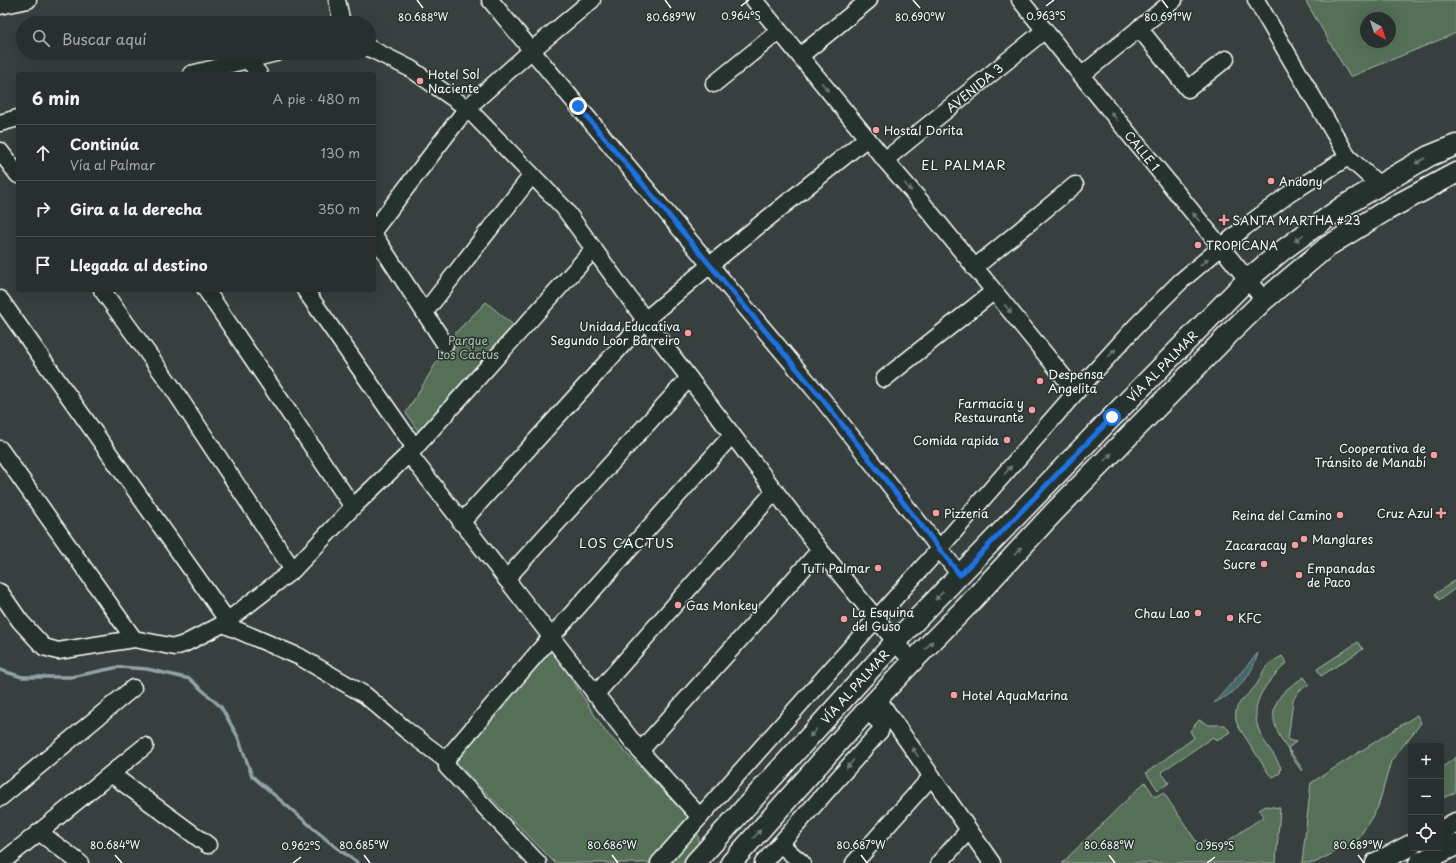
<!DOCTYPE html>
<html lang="es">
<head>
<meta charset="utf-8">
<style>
  body { margin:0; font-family:"Playpen Sans",sans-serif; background:#353b3b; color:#f1f3f6 }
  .controls { position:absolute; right:12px; bottom:12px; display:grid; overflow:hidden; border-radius:4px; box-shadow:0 4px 16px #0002 }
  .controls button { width:36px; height:36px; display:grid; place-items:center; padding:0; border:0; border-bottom:1px solid #454a4b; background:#292f2f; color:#f1f3f6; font:20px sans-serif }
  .compass { position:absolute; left:1360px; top:12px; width:36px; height:36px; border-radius:50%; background:#292f2f; box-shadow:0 4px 16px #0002; rotate:141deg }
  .stop { position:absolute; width:12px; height:12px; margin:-9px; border:3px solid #1a73e8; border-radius:50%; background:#fff }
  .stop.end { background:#1a73e8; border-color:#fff; box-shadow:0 1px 4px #0008 }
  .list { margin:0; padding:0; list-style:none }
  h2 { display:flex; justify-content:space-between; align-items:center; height:52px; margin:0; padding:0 16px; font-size:17px }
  h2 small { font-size:13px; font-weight:400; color:#a5a9aa }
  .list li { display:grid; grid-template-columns:26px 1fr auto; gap:12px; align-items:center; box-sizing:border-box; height:56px; padding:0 16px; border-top:1px solid #454a4b }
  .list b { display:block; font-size:15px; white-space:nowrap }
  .list p { margin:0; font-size:13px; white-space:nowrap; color:#a5a9aa }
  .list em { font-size:13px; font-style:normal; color:#a5a9aa }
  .icon { flex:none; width:22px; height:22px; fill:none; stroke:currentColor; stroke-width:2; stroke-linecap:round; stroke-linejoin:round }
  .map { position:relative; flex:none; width:1456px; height:863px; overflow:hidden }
  .search { position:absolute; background:#292f2f; box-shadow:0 4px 16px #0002; left:16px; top:16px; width:360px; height:44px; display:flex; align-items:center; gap:10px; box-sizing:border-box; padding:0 14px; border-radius:22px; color:#a5a9aa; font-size:15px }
  .panel { position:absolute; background:#292f2f; box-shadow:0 4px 16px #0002; left:16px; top:72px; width:360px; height:220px; border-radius:4px }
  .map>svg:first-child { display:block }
  .green { fill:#557057; stroke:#aab8ab; fill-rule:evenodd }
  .water { fill:#46666c; stroke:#90a3a7 }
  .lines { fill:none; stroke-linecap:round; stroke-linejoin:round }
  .stream { stroke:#90a3a7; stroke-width:3.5 }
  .minor-casing { stroke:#fff; stroke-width:19 }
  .major-casing { stroke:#fff; stroke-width:23 }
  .minor { stroke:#26332d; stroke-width:16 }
  .major { stroke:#26332d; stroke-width:20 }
  .oneway { fill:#727a76 }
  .route { stroke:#1a73e8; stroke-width:5 }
  .ticks { fill:none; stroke:#fff; stroke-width:1.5 }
  .poi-dot { fill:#ff9aa2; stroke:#26332d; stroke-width:1.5 }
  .labels { text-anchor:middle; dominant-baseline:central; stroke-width:3; stroke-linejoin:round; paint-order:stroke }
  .poi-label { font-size:12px; fill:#fff; stroke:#26332d; text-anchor:start }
  .street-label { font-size:12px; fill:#fff; stroke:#26332d }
  .park-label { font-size:12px; fill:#b2bfb3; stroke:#26332d }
  .neighbourhood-label { font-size:13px; letter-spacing:1px; fill:#fff; stroke:#26332d }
  .ticks-label { font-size:10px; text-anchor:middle; fill:#fff; stroke:#26332d; stroke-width:3; stroke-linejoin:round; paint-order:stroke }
</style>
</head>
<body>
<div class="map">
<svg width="1456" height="863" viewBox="0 0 1456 863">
  <rect width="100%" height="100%" fill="#373f3f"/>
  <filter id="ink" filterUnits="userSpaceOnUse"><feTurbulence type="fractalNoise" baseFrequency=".025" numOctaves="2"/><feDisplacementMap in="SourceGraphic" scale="8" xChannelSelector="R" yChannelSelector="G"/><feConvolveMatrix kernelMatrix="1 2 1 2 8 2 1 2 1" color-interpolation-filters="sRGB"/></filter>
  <g filter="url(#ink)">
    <g class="green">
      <path d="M 1305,0 L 1456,0 L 1456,33 L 1350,77 ZM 1366,18 L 1390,18 L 1390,42 L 1366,42 Z"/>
      <path d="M 486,302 L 513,325 L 418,431 L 406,413 L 453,335 Z"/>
      <path d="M 1456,580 L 1456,588 L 1439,600 L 1435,594 Z"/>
      <path d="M 1358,642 L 1363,649 L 1321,676 L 1317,669 Z"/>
      <path d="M 549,644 L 605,731 L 697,826 L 699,843 L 681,863 L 555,863 L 452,758 L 501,710 L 516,682 Z"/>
      <path d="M 1282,656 L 1287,663 C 1264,685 1245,706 1263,739 C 1269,749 1277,758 1281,768 L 1280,773 L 1273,777 L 1269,774 L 1238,726 C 1229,704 1247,698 1257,684 C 1261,678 1262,672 1266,667 C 1270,662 1277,659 1282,656 Z"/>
      <path d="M 1304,677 L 1309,684 L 1299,691 L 1293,700 L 1288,740 L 1296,742 L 1288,748 L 1303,770 L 1301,770 C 1296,764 1292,757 1288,750 C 1276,732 1266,713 1282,694 C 1288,687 1297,682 1304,677 Z"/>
      <path d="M 1417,715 L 1421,723 L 1391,761 L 1378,807 L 1357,841 L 1314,863 L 1302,863 L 1311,783 Z"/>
      <path d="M 1199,720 L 1209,725 L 1225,725 L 1230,732 L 1216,741 L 1213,737 L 1161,772 L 1169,783 L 1158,790 L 1146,773 L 1194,738 L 1190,731 Z"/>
      <path d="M 1456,757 L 1456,792 L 1441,799 L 1441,768 Z"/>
      <path d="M 1145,782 L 1155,797 L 1163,792 L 1198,844 L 1205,840 L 1213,851 L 1263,817 L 1259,810 L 1266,806 L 1280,808 L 1276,863 L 1062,863 Z"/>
    </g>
    <path class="water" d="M 1258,653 C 1250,680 1238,691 1214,703 Z"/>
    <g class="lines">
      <path class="stream" d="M 0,670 L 22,677 L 71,677 L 119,667 L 147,669 L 190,679 L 221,707 L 238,737 L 252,776 L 333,845 L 358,863"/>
      <g class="minor-casing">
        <g id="minor">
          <path d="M 337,0 L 342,23"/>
          <path d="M 490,0 L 710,265 L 823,400 L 960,575"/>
          <path d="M 754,0 L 885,160 L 929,211 L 1076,392"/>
          <path id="s1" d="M 1020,0 L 1264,300"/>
          <path d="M 1256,0 L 1348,157 L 1379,185"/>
          <path d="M 0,6 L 28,0"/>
          <path d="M 1139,28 L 1188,89 L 1226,59"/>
          <path d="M 369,48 L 411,69 L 467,108 L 564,208 L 645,320 L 775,491 L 820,550 L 912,662"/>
          <path d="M 800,56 L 869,0"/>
          <path d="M 248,60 L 259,74"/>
          <path d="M 191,74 L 276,53"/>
          <path d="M 1082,75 L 1174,0"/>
          <path d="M 714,84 L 779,31"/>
          <path d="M 0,123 L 18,118"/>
          <path d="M 0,151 L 18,175"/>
          <path id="s2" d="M 885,160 L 1045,30"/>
          <path d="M 374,230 L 467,108 L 532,50 L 592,0"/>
          <path d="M 374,235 L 445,344"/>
          <path d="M 974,268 L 1075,185"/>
          <path d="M 102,290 L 170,384 L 293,570"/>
          <path d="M 206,290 L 353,507"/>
          <path d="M 305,290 L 415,448"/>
          <path d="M 0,299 L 227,620"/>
          <path d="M 425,312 L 532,175"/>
          <path d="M 884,379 L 993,292"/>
          <path d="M 0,449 L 134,639"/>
          <path d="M 409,454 L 640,751 L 700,817"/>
          <path d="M 461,523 L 645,320 L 710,265 L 867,138"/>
          <path d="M 506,579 L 689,378"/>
          <path d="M 0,592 L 20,621 L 44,647 L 58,651 L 134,639 L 175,647 L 184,644 L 223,624 L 293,570 L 353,507 L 415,448 L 594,249"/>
          <path d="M 223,624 L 300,657 L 365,695 L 406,730 L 447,761"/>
          <path d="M 595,695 L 775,491"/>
          <path d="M 878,699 L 992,863"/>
          <path d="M 640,751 L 820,550"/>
          <path d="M 111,774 L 208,845"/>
          <path d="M 0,798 L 133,688"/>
          <path d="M 39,832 L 80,863"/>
          <path d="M 780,844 L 802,863"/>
          <path d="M 1,863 L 145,746"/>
          <path d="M 538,863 L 447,767 L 447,761 L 449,756 L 551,637 L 732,435"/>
          <path d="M 659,863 L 876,619 L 939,549 L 1076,392 L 1136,326 L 1181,281 L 1245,227 L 1289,194 L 1348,157"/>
          <path d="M 763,863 L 880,731 L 881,728 L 880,723 L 867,710"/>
          <path d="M 854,863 L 932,776"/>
          <path d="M 939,863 L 969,830"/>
        </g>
      </g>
      <g class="major-casing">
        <g id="major">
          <path d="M 1441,831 L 1456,823"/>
          <path id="s3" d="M 695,863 L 895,642 L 1112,417 L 1247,280 L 1283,250 L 1342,207 L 1429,156 L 1456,145"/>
          <path d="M 731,863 L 867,710 L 912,662 L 967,606 L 1054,512 L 1231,332 L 1264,300 L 1328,246 L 1385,211 L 1456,173"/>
          <path d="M 1376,863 L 1411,845"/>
          <path d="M 1419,863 L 1456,845"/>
        </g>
      </g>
      <use href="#minor" class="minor"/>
      <use href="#major" class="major"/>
    </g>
    <defs><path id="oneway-solid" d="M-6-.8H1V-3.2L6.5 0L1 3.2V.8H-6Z"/></defs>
    <g class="oneway">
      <use href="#oneway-solid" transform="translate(825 87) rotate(51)"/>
      <use href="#oneway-solid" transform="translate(1114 116) rotate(-129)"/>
      <use href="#oneway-solid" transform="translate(1420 161) rotate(150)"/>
      <use href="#oneway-solid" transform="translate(908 187) rotate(49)"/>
      <use href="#oneway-solid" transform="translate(1196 217) rotate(-129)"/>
      <use href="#oneway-solid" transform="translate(1299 238) rotate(144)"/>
      <use href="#oneway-solid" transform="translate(1204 262) rotate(-40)"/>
      <use href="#oneway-solid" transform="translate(1008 309) rotate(51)"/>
      <use href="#oneway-solid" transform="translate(1112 353) rotate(-48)"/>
      <use href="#oneway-solid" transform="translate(1108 457) rotate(-45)"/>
      <use href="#oneway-solid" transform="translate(1008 470) rotate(-49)"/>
      <use href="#oneway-solid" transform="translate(1018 551) rotate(-48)"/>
      <use href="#oneway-solid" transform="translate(939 596) rotate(134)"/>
      <use href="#oneway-solid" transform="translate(929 645) rotate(-46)"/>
      <use href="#oneway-solid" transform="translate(813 733) rotate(132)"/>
      <use href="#oneway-solid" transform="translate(915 752) rotate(-124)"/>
      <use href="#oneway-solid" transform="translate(850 764) rotate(131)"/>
      <use href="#oneway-solid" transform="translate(757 834) rotate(-48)"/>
    </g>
  </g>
  <g class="lines" filter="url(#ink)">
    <path class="route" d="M 578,106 L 710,265 L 823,400 L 960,575 L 1112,417"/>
  </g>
  <path class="ticks" d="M 417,0 L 423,8M 665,0 L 671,8M 913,0 L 920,8M 1162,0 L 1168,8M 741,6 L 749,0M 1046,6 L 1054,0M 115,855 L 122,863M 364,855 L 370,863M 612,855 L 618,863M 861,855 L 867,863M 1109,855 L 1115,863M 1358,855 L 1364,863M 293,863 L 301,857M 1207,863 L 1215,857"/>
  <g class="poi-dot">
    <circle cx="420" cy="81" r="4"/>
    <circle cx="876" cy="130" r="4"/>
    <circle cx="1271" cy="181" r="4"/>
    <path d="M1222 214h4v4h4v4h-4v4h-4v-4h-4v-4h4z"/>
    <circle cx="1198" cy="245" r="4"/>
    <circle cx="688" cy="333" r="4"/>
    <circle cx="1040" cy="381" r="4"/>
    <circle cx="1032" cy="410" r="4"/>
    <circle cx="1007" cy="440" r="4"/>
    <circle cx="1434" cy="455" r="4"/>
    <circle cx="936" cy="513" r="4"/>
    <path d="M1439 507h4v4h4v4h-4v4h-4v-4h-4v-4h4z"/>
    <circle cx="1340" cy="515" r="4"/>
    <circle cx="1304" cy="539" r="4"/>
    <circle cx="1295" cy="545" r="4"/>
    <circle cx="1264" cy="564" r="4"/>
    <circle cx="878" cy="568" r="4"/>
    <circle cx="1299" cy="575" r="4"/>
    <circle cx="678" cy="605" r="4"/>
    <circle cx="1198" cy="613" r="4"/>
    <circle cx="1230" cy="618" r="4"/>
    <circle cx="844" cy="619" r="4"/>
    <circle cx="954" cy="695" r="4"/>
  </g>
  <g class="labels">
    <g class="poi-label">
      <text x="428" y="74">Hotel Sol<tspan x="428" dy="14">Naciente</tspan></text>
      <text x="884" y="130">Hostal Dorita</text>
      <text x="1279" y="181">Andony</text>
      <text x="1232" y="220">SANTA MARTHA #23</text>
      <text x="1206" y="245">TROPICANA</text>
      <text x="680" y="326" text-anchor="end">Unidad Educativa<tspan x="680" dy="14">Segundo Loor Barreiro</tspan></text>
      <text x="1048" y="374">Despensa<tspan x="1048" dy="14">Angelita</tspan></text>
      <text x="1024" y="403" text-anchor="end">Farmacia y<tspan x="1024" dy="14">Restaurante</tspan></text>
      <text x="999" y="440" text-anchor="end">Comida rapida</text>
      <text x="1426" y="448" text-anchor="end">Cooperativa de<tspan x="1426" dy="14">Tránsito de Manabí</tspan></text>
      <text x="944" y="513">Pizzeria</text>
      <text x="1433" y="513" text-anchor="end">Cruz Azul</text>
      <text x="1332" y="515" text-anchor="end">Reina del Camino</text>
      <text x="1312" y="539">Manglares</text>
      <text x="1287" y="545" text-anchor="end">Zacaracay</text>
      <text x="1256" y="564" text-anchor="end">Sucre</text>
      <text x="870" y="568" text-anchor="end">TuTi Palmar</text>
      <text x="1307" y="568">Empanadas<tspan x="1307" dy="14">de Paco</tspan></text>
      <text x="686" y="605">Gas Monkey</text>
      <text x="852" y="612">La Esquina<tspan x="852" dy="14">del Guso</tspan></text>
      <text x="1190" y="613" text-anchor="end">Chau Lao</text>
      <text x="1238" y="618">KFC</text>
      <text x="962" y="695">Hotel AquaMarina</text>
    </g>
    <g class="street-label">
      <text stroke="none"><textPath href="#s2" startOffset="115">AVENIDA 3</textPath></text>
      <text stroke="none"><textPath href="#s1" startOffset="194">CALLE 1</textPath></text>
      <text stroke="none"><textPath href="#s3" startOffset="682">VÍA AL PALMAR</textPath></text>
      <text stroke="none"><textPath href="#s3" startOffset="238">VÍA AL PALMAR</textPath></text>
    </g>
    <g class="park-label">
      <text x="468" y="340">Parque<tspan x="468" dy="14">Los Cactus</tspan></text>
    </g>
    <g class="neighbourhood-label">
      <text x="964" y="164">EL PALMAR</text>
      <text x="627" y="542">LOS CACTUS</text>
    </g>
  </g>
  <g class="ticks-label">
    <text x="741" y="20">0.964°S</text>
    <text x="1046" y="20">0.963°S</text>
    <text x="920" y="21">80.690°W</text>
    <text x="1168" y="21">80.691°W</text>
    <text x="423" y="21">80.688°W</text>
    <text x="671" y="21">80.689°W</text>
    <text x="115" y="849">80.684°W</text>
    <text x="364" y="849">80.685°W</text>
    <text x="612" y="849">80.686°W</text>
    <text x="861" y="849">80.687°W</text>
    <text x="1109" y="849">80.688°W</text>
    <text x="1358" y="849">80.689°W</text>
    <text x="301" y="850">0.962°S</text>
    <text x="1215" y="850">0.959°S</text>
  </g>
</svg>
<div class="controls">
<button>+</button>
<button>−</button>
<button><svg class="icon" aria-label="locate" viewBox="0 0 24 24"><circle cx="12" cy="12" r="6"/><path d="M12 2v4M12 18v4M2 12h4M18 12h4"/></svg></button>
</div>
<svg class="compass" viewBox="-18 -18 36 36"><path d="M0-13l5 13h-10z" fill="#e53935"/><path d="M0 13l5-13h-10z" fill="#a5a9aa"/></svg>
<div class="stop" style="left:1112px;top:417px"></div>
<div class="stop end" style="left:578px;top:106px"></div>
<div class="search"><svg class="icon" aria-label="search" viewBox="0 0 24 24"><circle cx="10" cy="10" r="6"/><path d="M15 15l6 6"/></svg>Buscar aquí</div>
<section class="panel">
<h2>6 min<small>A pie · 480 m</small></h2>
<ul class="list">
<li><svg class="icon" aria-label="ahead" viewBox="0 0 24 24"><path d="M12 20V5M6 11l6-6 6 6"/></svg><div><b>Continúa</b><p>Vía al Palmar</p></div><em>130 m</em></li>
<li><svg class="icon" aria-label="right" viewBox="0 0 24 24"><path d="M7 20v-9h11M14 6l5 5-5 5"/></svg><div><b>Gira a la derecha</b></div><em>350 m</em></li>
<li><svg class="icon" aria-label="arrive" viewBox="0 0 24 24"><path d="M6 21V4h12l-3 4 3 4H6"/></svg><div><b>Llegada al destino</b></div></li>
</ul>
</section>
</div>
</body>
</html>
